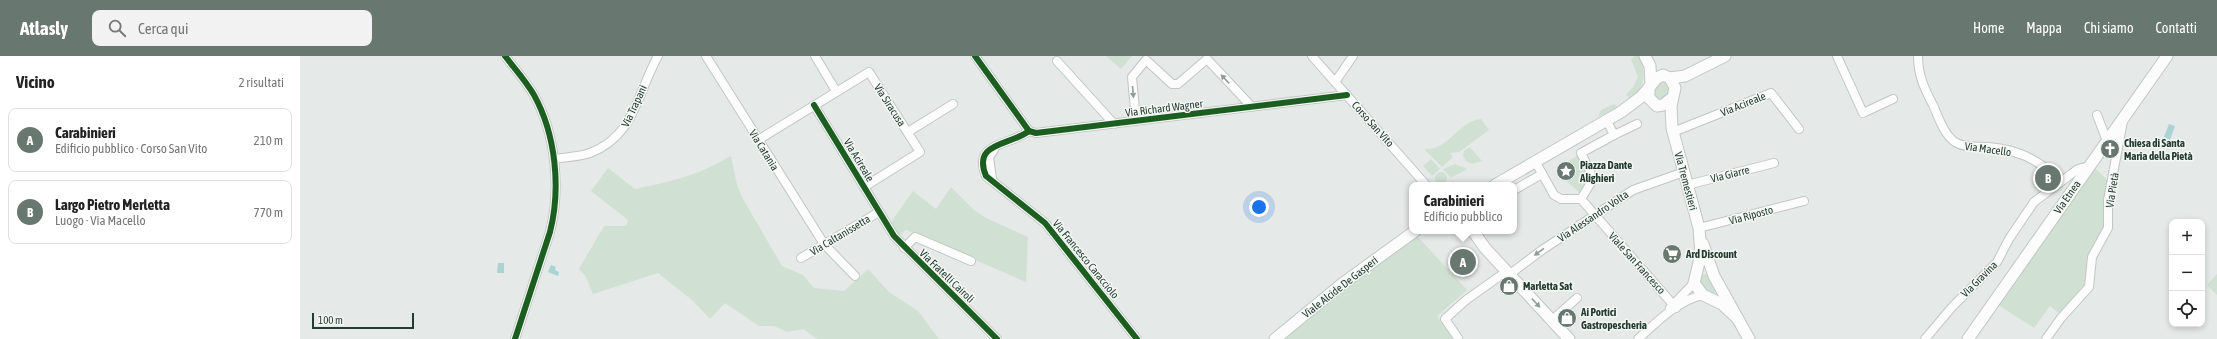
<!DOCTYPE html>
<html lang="it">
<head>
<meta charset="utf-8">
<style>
  body { margin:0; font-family:"Asap Condensed",sans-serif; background:#f2f2f2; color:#222 }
  .controls { position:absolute; right:12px; bottom:12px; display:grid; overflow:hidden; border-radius:8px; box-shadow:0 2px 6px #0003 }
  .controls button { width:36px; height:36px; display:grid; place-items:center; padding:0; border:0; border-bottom:1px solid #e0e0e0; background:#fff; color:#222; font:20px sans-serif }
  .scale { position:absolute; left:12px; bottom:10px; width:102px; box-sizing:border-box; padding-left:4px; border:2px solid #253b32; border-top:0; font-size:11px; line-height:14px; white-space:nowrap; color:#253b32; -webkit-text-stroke:3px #f4f8f5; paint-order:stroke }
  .you { position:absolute; left:959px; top:151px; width:14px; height:14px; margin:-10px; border:3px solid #fff; border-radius:50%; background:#1a73e8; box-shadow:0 0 0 6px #1a73e833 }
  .badge { display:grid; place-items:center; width:26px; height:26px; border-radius:50%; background:#687871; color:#fff; font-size:13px; font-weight:700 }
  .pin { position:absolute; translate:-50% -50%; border:2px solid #fff; box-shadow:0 1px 4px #0006 }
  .popup { position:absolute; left:1109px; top:126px; width:108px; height:52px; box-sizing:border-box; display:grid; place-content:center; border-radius:8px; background:#fff; filter:drop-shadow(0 1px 3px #0005); font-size:13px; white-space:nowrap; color:#767676 }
  .popup b { font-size:15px; color:#222 }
  .popup::after { content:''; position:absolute; left:50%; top:100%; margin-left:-8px; border:8px solid transparent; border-top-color:#fff }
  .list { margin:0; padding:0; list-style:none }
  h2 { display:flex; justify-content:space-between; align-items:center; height:52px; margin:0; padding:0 16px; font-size:17px }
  h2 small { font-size:13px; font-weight:400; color:#767676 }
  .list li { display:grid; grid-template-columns:26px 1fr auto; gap:12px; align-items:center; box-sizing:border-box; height:64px; margin:0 8px 8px; padding:0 8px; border:1px solid #e0e0e0; border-radius:8px }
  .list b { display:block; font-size:15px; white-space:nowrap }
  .list p { margin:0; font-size:13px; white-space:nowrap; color:#767676 }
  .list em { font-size:13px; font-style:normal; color:#767676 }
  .icon { flex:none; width:22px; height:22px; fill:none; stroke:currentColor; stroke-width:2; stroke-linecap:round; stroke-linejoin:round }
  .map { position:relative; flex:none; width:1917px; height:283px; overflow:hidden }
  header { display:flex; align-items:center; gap:24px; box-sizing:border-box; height:56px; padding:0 20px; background:#687871; color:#fff }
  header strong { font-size:19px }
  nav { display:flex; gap:22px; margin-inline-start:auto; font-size:14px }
  .search { width:280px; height:36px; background:#f2f2f2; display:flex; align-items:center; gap:10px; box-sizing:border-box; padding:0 14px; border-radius:8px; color:#767676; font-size:15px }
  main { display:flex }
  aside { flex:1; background:#fff }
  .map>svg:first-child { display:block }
  .green { fill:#d0e1d3 }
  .water { fill:#abd3d3 }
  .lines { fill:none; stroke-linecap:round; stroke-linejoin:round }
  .minor-casing { stroke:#c2c6c4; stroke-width:10 }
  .secondary-casing { stroke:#c1c7c4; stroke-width:13 }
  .minor { stroke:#fbfcfb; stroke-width:8 }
  .secondary { stroke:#fbfcfb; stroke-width:11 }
  .cycleway-casing { stroke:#f4f8f5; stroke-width:8 }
  .cycleway { stroke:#1b5e20; stroke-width:6 }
  .oneway { fill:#909c96 }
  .labels { text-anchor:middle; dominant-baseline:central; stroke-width:3; stroke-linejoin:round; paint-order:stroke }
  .street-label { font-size:11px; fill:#253b32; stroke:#f4f8f5 }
  .poi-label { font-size:11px; font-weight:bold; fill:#253b32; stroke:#f4f8f5; text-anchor:start }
</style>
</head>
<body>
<header>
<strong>Atlasly</strong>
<div class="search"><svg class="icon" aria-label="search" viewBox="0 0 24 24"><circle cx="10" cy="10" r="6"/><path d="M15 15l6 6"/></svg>Cerca qui</div>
<nav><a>Home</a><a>Mappa</a><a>Chi siamo</a><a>Contatti</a></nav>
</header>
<main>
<aside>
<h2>Vicino<small>2 risultati</small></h2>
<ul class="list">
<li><span class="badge">A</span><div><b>Carabinieri</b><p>Edificio pubblico · Corso San Vito</p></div><em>210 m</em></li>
<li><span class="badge">B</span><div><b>Largo Pietro Merletta</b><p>Luogo · Via Macello</p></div><em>770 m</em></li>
</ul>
</aside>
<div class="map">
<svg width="1917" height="283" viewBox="0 0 1917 283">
  <rect width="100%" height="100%" fill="#e5e9e7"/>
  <g class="green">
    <path d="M 806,0 L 832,0 L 821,13 Z"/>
    <path d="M 1335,0 L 1340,0 C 1346,18 1345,30 1332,43 L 1326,39 L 1333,31 L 1338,21 L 1331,3 Z"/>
    <path d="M 1365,24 L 1370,30 C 1368,40 1367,43 1357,44 L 1353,37 L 1355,30 Z"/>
    <path d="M 1314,48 L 1318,51 L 1298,61 L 1301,54 Z"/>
    <path d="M 1181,63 L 1189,74 L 1159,96 L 1150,97 L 1153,101 L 1142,111 L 1124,93 C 1149,95 1158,65 1181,63 Z"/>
    <path d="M 1170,91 L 1182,105 L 1172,108 L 1166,105 L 1163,100 L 1164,95 Z"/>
    <path d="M 431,100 L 437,129 L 443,143 L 482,210 L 503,219 L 514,232 L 544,235 L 568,213 L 589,236 L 618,255 L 639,283 L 517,283 L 503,273 L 487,276 L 474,270 L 459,270 L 425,247 L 410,263 L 393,245 L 358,217 L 293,238 L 286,221 L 279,213 L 304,170 L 326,170 L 328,164 L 291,135 L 308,112 L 335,133 C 374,125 396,120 431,100 Z"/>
    <path d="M 1277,100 C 1287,117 1290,119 1280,137 L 1256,116 L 1258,111 Z"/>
    <path d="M 1131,103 L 1140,113 L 1132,120 L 1123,110 Z"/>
    <path d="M 1155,108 L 1167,113 L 1151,122 L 1143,113 Z"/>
    <path d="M 1793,110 L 1809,126 L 1806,167 L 1791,199 L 1787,231 L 1760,258 L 1750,250 L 1734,272 L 1697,248 L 1712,227 L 1716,227 L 1721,219 L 1720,215 Z"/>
    <circle cx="1141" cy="122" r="6"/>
    <path d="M 651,131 L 674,154 L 686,162 L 728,181 L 726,226 L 606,174 L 599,180 L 591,166 L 613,135 L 636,153 Z"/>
    <path d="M 1117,180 L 1167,234 L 1137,260 L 1153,283 L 984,283 L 1028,246 Z"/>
    <path d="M 1401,218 L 1409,219 L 1416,233 L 1414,237 L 1409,237 L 1401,231 L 1398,221 Z"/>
    <path d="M 1917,218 L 1917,239 L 1907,229 Z"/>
  </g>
  <g class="water">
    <path d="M 1869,68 L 1875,70 L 1870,84 L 1864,81 Z"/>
    <path d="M 198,207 L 204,207 L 204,217 L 197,217 Z"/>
    <path d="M 251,209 L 256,211 L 255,214 L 259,216 L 258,220 L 248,216 Z"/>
  </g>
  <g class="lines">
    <g class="minor-casing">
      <g id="minor">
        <path d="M 205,0 C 215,13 226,25 234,39 C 256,79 261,133 250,176 L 215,283"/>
        <path d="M 406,0 L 524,188 L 555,220"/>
        <path d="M 515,0 L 536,35"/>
        <path d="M 675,0 L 729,75 L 736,77 L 1047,39"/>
        <path d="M 1012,0 L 1126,129"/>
        <path d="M 1537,0 L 1563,57 L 1593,43"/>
        <path d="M 1618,0 C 1618,19 1624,32 1633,49 C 1638,60 1644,79 1655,86 C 1664,92 1677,90 1688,91 C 1717,93 1741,104 1760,126"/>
        <path d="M 757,5 L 814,68"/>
        <path d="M 1035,26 L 1053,0"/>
        <path d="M 514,49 L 594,180 L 697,283"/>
        <path d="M 1797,59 L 1807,85"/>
        <path d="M 836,65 L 832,21 L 846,4 L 872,28 L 878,28 L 907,3 L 952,51"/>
        <path d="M 729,75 C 709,90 672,86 686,120 L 745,167 L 837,283"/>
        <path d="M 608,76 L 653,48"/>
        <path d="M 1373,76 L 1471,37 L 1499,73"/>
        <path d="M 1314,79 L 1337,68"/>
        <path d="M 458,84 L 569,16 L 620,96 L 564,131"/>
        <path d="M 254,103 C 265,101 279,101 290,97 C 335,80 337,37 358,0"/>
        <path d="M 1235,105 L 1254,139 L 1261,143 L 1281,143 L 1376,252"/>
        <path d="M 692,123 L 689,101 L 694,94"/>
        <path d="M 1387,129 L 1474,107"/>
        <path d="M 1214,134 L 1242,118"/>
        <path d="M 1281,143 L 1292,125 L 1290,115 L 1281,97 L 1314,79 L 1307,65"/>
        <path d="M 1399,172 L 1504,145"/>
        <path d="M 604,192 L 615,181 L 671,205"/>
        <path d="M 501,202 L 579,156"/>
        <path d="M 1210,218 L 1242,194 L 1333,134 L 1384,116"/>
        <path d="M 1370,252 L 1394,227"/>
        <path d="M 1252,264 L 1277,242"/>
        <path d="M 1158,282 L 1145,263 L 1166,244 L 1207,215"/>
        <path d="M 1338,283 C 1357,266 1378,244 1403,239"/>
        <path d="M 1625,283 L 1653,250 L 1697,206 L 1709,183 L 1734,146 L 1778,113 L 1789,110"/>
        <path d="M 1746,283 L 1761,262 L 1789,231 L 1792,201 L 1808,172 L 1808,144 L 1823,65"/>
      </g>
    </g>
    <g class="secondary-casing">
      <g id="secondary">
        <path d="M 1345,0 L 1350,10 L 1351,29"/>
        <path d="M 1370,22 L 1385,20 L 1425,0"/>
        <path d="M 1349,33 L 1349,42 L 1357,50 L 1363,49 L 1372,42"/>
        <path d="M 1195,129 L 1321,56 L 1341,41 L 1357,22 L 1363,19 L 1370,22 L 1375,32 L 1371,50 L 1372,72 L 1399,172 L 1401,198 L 1394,227 L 1403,239 L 1422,248 L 1438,263"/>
        <path d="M 1173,175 L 1185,192 L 1269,283"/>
        <path d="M 1403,188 L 1414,220 L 1449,283"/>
        <path d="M 975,283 L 1042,228 L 1115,175"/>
        <path d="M 1668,283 L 1867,0"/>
      </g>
    </g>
    <use href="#minor" class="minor"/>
    <use href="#secondary" class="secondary"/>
    <g class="cycleway-casing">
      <g id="cycleway">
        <path d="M 205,0 C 215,13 226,25 234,39 C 256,79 261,133 250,176 L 215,283"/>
        <path d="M 675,0 L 729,75 L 736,77 L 1047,39"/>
        <path d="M 514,49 L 594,180 L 697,283"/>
        <path d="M 729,75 C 709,90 672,86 686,120 L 745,167 L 837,283"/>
      </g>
    </g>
    <use href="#cycleway" class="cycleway"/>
  </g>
  <defs><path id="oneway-solid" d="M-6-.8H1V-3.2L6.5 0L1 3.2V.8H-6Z"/></defs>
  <g class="oneway">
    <use href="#oneway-solid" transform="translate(925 23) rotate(-133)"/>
    <use href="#oneway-solid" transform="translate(833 36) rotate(85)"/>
    <use href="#oneway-solid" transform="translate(1239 196) rotate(144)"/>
    <use href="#oneway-solid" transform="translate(1236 247) rotate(47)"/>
  </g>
  <defs>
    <g id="church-disc" transform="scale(1)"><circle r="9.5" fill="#687871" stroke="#f4f8f5"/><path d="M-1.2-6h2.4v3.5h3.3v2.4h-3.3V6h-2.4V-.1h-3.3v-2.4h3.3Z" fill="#fff"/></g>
    <g id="sight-disc" transform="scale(1)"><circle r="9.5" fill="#687871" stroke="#f4f8f5"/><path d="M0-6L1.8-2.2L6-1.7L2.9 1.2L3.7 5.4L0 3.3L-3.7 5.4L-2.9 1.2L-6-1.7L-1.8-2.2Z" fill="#fff"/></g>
    <g id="supermarket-disc" transform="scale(1)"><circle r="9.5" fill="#687871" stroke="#f4f8f5"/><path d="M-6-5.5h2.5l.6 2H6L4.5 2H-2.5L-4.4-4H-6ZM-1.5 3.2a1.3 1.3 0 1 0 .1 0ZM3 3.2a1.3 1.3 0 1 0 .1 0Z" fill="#fff"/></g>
    <g id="shop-disc" transform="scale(1)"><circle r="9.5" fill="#687871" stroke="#f4f8f5"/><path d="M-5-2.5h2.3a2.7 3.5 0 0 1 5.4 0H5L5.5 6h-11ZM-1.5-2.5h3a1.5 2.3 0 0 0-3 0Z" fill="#fff"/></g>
  </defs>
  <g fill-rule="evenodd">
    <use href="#church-disc" x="1810" y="93"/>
    <use href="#sight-disc" x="1266" y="115"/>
    <use href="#supermarket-disc" x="1372" y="198"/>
    <use href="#shop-disc" x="1209" y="230"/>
    <use href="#shop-disc" x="1267" y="262"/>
  </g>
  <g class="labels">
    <g class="street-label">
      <text transform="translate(1443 48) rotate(-22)">Via Acireale</text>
      <text transform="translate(590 49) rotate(57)">Via Siracusa</text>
      <text transform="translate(334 50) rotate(-65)">Via Trapani</text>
      <text transform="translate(864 52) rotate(-7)">Via Richard Wagner</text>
      <text transform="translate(1073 68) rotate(48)">Corso San Vito</text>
      <text transform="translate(1688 93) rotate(8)">Via Macello</text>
      <text transform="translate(464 94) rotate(58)">Via Catania</text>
      <text transform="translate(559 104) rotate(59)">Via Acireale</text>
      <text transform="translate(1430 118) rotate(-14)">Via Giarre</text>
      <text transform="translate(1386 125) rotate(75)">Via Tremestieri</text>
      <text transform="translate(1812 134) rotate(-81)">Via Pietà</text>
      <text transform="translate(1767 141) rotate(-55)">Via Etnea</text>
      <text transform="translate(1451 159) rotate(-15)">Via Riposto</text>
      <text transform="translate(1293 160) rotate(-34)">Via Alessandro Volta</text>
      <text transform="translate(540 179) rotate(-31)">Via Caltanissetta</text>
      <text transform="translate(786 203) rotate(51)">Via Francesco Caracciolo</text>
      <text transform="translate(1337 207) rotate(48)">Viale San Francesco</text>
      <text transform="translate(647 220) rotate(44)">Via Fratelli Cairoli</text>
      <text transform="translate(1679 223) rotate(-45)">Via Gravina</text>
      <text transform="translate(1040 231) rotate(-38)">Viale Alcide De Gasperi</text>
    </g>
    <g class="poi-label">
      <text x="1824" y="87">Chiesa di Santa<tspan x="1824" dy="13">Maria della Pietà</tspan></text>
      <text x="1280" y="109">Piazza Dante<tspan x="1280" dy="13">Alighieri</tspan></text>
      <text x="1386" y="198">Ard Discount</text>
      <text x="1223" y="230">Marletta Sat</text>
      <text x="1281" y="256">Ai Portici<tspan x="1281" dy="13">Gastropescheria</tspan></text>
    </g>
  </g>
</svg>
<div class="controls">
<button>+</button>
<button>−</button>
<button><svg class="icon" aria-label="locate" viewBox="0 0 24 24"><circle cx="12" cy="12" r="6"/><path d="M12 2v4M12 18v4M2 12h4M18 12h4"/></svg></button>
</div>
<div class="scale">100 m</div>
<div class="you"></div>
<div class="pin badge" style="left:1163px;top:206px">A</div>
<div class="popup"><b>Carabinieri</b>Edificio pubblico</div>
<div class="pin badge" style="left:1748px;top:122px">B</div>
</div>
</main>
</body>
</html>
